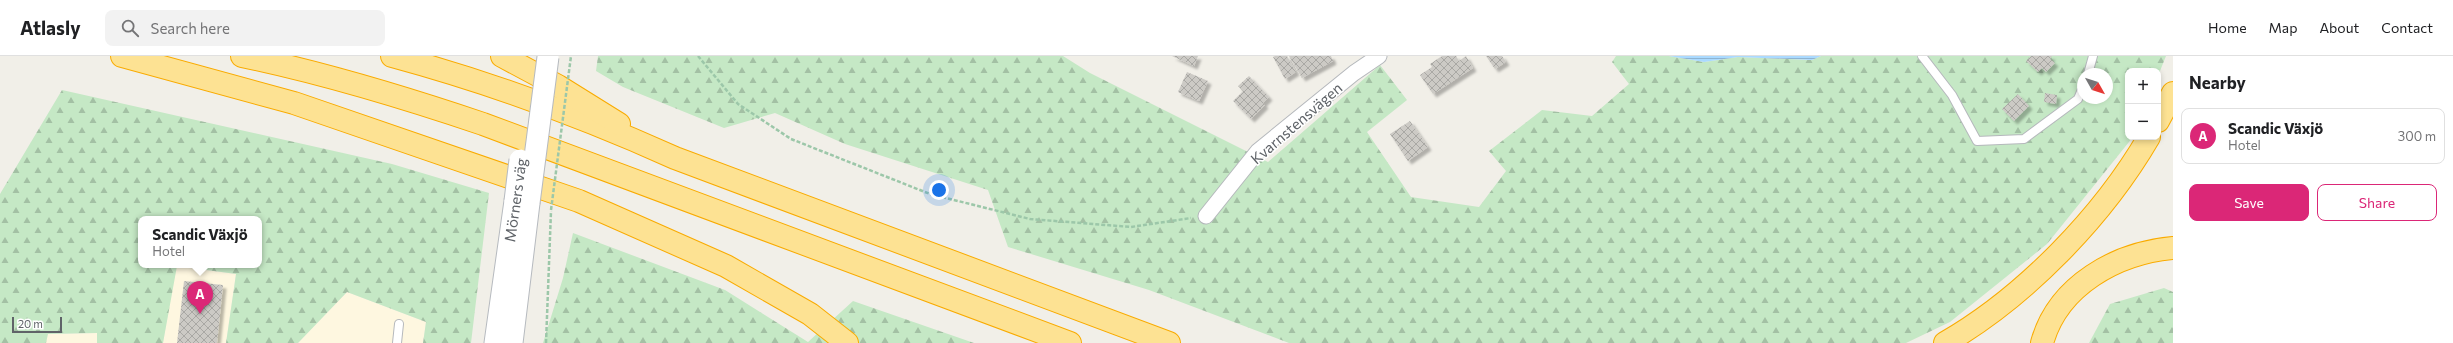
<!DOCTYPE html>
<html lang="en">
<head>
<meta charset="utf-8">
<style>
  body { margin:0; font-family:Commissioner,sans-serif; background:#f2f2f2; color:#202124 }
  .controls { position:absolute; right:12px; top:12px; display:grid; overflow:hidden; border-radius:8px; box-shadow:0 2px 6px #0003 }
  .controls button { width:36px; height:36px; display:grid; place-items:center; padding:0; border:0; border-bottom:1px solid #e0e0e0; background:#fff; color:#202124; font:20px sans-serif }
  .compass { position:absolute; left:2077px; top:12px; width:36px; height:36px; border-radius:50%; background:#fff; box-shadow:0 2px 6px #0003; rotate:129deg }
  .scale { position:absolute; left:12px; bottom:10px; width:50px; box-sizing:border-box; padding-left:4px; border:2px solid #5f6368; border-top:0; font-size:11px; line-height:14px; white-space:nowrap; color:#5f6368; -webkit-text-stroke:3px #fff; paint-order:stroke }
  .you { position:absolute; left:939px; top:134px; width:14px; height:14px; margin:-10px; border:3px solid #fff; border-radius:50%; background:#1a73e8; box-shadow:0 0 0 6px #1a73e833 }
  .badge { display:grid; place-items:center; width:26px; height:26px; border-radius:50%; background:#db2777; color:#fff; font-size:13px; font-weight:700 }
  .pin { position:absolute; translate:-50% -33px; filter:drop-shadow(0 1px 2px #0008) }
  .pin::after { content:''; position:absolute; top:21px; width:14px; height:12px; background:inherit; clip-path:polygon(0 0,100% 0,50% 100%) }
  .popup { position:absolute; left:138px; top:160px; width:124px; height:52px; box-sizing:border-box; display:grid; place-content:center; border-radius:8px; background:#fff; filter:drop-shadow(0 1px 3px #0005); font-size:13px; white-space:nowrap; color:#757577 }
  .popup b { font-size:15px; color:#202124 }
  .popup::after { content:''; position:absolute; left:50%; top:100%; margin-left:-8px; border:8px solid transparent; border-top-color:#fff }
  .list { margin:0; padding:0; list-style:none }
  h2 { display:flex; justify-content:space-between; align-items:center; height:52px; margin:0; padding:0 16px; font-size:17px }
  h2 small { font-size:13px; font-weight:400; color:#757577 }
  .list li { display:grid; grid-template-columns:26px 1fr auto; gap:12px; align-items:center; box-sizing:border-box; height:56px; margin:0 8px 8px; padding:0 8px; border:1px solid #e0e0e0; border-radius:8px }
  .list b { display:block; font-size:15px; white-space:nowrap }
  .list p { margin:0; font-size:13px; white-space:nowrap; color:#757577 }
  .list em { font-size:13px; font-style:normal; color:#757577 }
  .actions { display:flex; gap:8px; padding:12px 16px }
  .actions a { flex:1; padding:9px 0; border:1px solid #db2777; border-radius:8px; text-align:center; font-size:14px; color:#db2777 }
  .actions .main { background:#db2777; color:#fff }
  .icon { flex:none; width:22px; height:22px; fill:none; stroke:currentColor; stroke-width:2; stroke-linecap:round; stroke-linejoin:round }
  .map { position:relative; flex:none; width:2173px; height:287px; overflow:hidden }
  header { display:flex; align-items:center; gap:24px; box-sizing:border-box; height:56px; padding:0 20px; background:#fff; border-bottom:1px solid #e0e0e0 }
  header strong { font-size:19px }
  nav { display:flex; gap:22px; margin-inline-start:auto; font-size:14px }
  .search { width:280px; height:36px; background:#f2f2f2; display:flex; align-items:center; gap:10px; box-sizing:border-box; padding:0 14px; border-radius:8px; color:#757577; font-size:15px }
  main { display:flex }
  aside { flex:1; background:#fff }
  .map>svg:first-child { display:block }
  .commercial { fill:#fef7e0 }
  .forest { fill:url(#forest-firs); fill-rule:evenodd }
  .water { fill:url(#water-rules) }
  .building { fill:url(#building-cross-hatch); filter:url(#shadow) }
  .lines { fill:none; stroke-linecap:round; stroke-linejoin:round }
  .lane-casing { stroke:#b5b8bc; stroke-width:10 }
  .street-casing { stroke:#b5b8bc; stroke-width:17 }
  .secondary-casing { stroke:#b6babf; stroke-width:23 }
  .highway-casing { stroke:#f9ab00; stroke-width:24 }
  .path { stroke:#9cc7a9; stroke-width:2.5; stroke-dasharray:4 2; stroke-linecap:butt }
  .lane { stroke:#fff; stroke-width:8 }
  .street { stroke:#fff; stroke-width:15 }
  .secondary { stroke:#fff; stroke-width:21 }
  .highway { stroke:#fde293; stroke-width:22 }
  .secondary-bridge-casing { stroke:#b6babf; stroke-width:23; stroke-linecap:butt }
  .path-bridge { stroke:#9cc7a9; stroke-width:2.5; stroke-dasharray:4 2; stroke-linecap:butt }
  .secondary-bridge { stroke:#fff; stroke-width:21 }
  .labels { text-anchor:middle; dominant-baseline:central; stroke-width:3; stroke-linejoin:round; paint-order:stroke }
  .street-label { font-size:15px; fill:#5f6368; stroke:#fff }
</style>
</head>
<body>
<header>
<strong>Atlasly</strong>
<div class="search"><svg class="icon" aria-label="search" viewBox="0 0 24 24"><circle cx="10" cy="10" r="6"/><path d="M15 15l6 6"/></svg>Search here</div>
<nav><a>Home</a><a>Map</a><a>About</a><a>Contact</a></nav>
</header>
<main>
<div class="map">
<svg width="2173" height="287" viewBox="0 0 2173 287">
  <defs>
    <pattern id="forest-firs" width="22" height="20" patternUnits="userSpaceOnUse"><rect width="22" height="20" fill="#c5e8c5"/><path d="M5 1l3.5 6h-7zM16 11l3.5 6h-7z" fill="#a3c0a4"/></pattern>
    <pattern id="water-rules" width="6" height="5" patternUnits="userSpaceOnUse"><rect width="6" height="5" fill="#aadaff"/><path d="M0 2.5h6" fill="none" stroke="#8eb4d2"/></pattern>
    <pattern id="building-cross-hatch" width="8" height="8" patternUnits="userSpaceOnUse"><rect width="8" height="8" fill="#cccac5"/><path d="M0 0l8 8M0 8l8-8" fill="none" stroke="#a9a8a4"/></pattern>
    <filter id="shadow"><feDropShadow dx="3.5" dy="3.5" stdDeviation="1" flood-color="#0004"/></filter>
  </defs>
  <rect width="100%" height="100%" fill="#f1efe8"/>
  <g class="commercial">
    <path d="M 176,210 L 236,218 L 226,287 L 163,287 Z"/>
    <path d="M 347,236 L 426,266 L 423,287 L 298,287 Z"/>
    <path d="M 98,277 L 97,287 L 46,287 L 47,278 Z"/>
  </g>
  <g class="forest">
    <path d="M 598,0 L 1063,0 L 1090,17 L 1268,106 L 1380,9 L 1407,44 L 1367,76 L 1411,141 L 1479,151 L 1506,115 L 1489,95 L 1542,54 L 1592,60 L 1629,28 L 1612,6 L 1616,0 L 1669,0 L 1704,6 L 1738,1 L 1812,4 L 1821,0 L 2166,0 L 2158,20 L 2158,15 L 2128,15 L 2128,81 L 2133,81 L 2047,188 L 1950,266 L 1906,287 L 1289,287 L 1149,234 L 1008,191 L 988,134 L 845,88 L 775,57 L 724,72 L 623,31 L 596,15 ZM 2083,18 L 2107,18 L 2107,42 L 2083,42 Z"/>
    <path d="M 62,34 L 392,108 L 489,137 L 471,287 L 423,287 L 426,266 L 347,236 L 298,287 L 226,287 L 236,218 L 177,210 L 163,287 L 97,287 L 97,277 L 48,278 L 46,287 L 0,287 L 0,138 ZM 141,163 L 259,163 L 259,209 L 141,209 Z"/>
    <path d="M 573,177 L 725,234 L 808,286 L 853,245 L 974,287 L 543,287 L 563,222 Z"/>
    <path d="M 2164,232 L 2173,236 L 2173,287 L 2089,287 L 2110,248 Z"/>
  </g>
  <path class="water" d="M 1669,0 L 1821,0 L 1812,4 L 1738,1 L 1704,6 Z"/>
  <g class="building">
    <path d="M 1172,0 L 1198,0 L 1194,10 Z"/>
    <path d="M 1275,0 L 1287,0 L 1296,16 L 1285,23 L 1273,1 Z"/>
    <path d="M 1289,0 L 1331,0 L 1333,5 L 1302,22 Z"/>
    <path d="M 1442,0 L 1456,0 L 1459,5 L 1466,0 L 1473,12 L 1433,38 L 1420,19 L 1432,11 L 1430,8 Z"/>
    <path d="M 1486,0 L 1502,0 L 1506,6 L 1495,13 Z"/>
    <path d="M 2031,0 L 2052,0 L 2050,3 L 2055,7 L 2046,16 L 2042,12 L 2038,16 L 2026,5 Z"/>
    <path d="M 1187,16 L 1208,25 L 1199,45 L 1178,36 Z"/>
    <path d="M 1249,20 L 1269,41 L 1263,47 L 1265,49 L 1251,63 L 1233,45 L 1243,35 L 1238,30 Z"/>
    <path d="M 2045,37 L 2057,39 L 2056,48 L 2044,46 Z"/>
    <path d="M 2018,38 L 2029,50 L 2014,65 L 2002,53 Z"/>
    <path d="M 1410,65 L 1428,91 L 1408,105 L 1390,78 Z"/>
    <path d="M 184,225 L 223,229 L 217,287 L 177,287 Z"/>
  </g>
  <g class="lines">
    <g class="lane-casing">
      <g id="lane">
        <path d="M 1922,0 L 1952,39 L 1977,85 L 2024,83 L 2078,43 L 2083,31"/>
        <path d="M 2088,18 L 2093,0"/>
        <path d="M 397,287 L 399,268"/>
      </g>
    </g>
    <g class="street-casing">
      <path id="street" d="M 1206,160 L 1258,95 L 1354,17 L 1379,0"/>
    </g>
    <g class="secondary-casing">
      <g id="secondary">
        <path d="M 495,287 L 515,145"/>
        <path d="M 512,287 L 529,147"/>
      </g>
    </g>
    <g class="highway-casing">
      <g id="highway">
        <path d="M 122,0 L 294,47 L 579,145 L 726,210 L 810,258 L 847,287"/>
        <path d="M 242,0 C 324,17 403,41 483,68 L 1070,287"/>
        <path d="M 392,0 C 488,26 584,61 675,102 L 1169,287"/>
        <path d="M 502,0 L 558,30 L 619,68"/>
        <path d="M 2158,65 L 2173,37"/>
        <path d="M 1945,287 C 2025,241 2103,160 2149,81"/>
        <path d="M 2042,287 C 2058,229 2117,197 2173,192"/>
      </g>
    </g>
    <g class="path">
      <path d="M 698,0 L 738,48 L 791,83 L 930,138 L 1030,163 L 1131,171 L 1191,162"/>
      <path d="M 546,287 L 551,155"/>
    </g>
    <use href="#lane" class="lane"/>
    <use href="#street" class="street"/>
    <use href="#secondary" class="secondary"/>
    <use href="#highway" class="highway"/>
    <g class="secondary-bridge-casing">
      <g id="secondary-bridge">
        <path d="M 515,145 L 520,104"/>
        <path d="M 529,147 L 548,1"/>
      </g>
    </g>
    <path class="path-bridge" d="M 551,154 L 571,0"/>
    <use href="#secondary-bridge" class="secondary-bridge"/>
  </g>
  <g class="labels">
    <g class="street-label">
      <text transform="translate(1296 67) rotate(-41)">Kvarnstensvägen</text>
      <text transform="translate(515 144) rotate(-82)">Mörners väg</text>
    </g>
  </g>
</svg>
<div class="controls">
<button>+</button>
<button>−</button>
</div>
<svg class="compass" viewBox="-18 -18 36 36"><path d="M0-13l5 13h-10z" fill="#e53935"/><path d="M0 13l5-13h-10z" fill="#757577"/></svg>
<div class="scale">20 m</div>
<div class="you"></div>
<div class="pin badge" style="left:200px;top:258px">A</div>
<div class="popup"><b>Scandic Växjö</b>Hotel</div>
</div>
<aside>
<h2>Nearby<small></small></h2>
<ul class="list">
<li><span class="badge">A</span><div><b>Scandic Växjö</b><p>Hotel</p></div><em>300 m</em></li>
</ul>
<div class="actions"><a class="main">Save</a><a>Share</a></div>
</aside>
</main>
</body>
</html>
